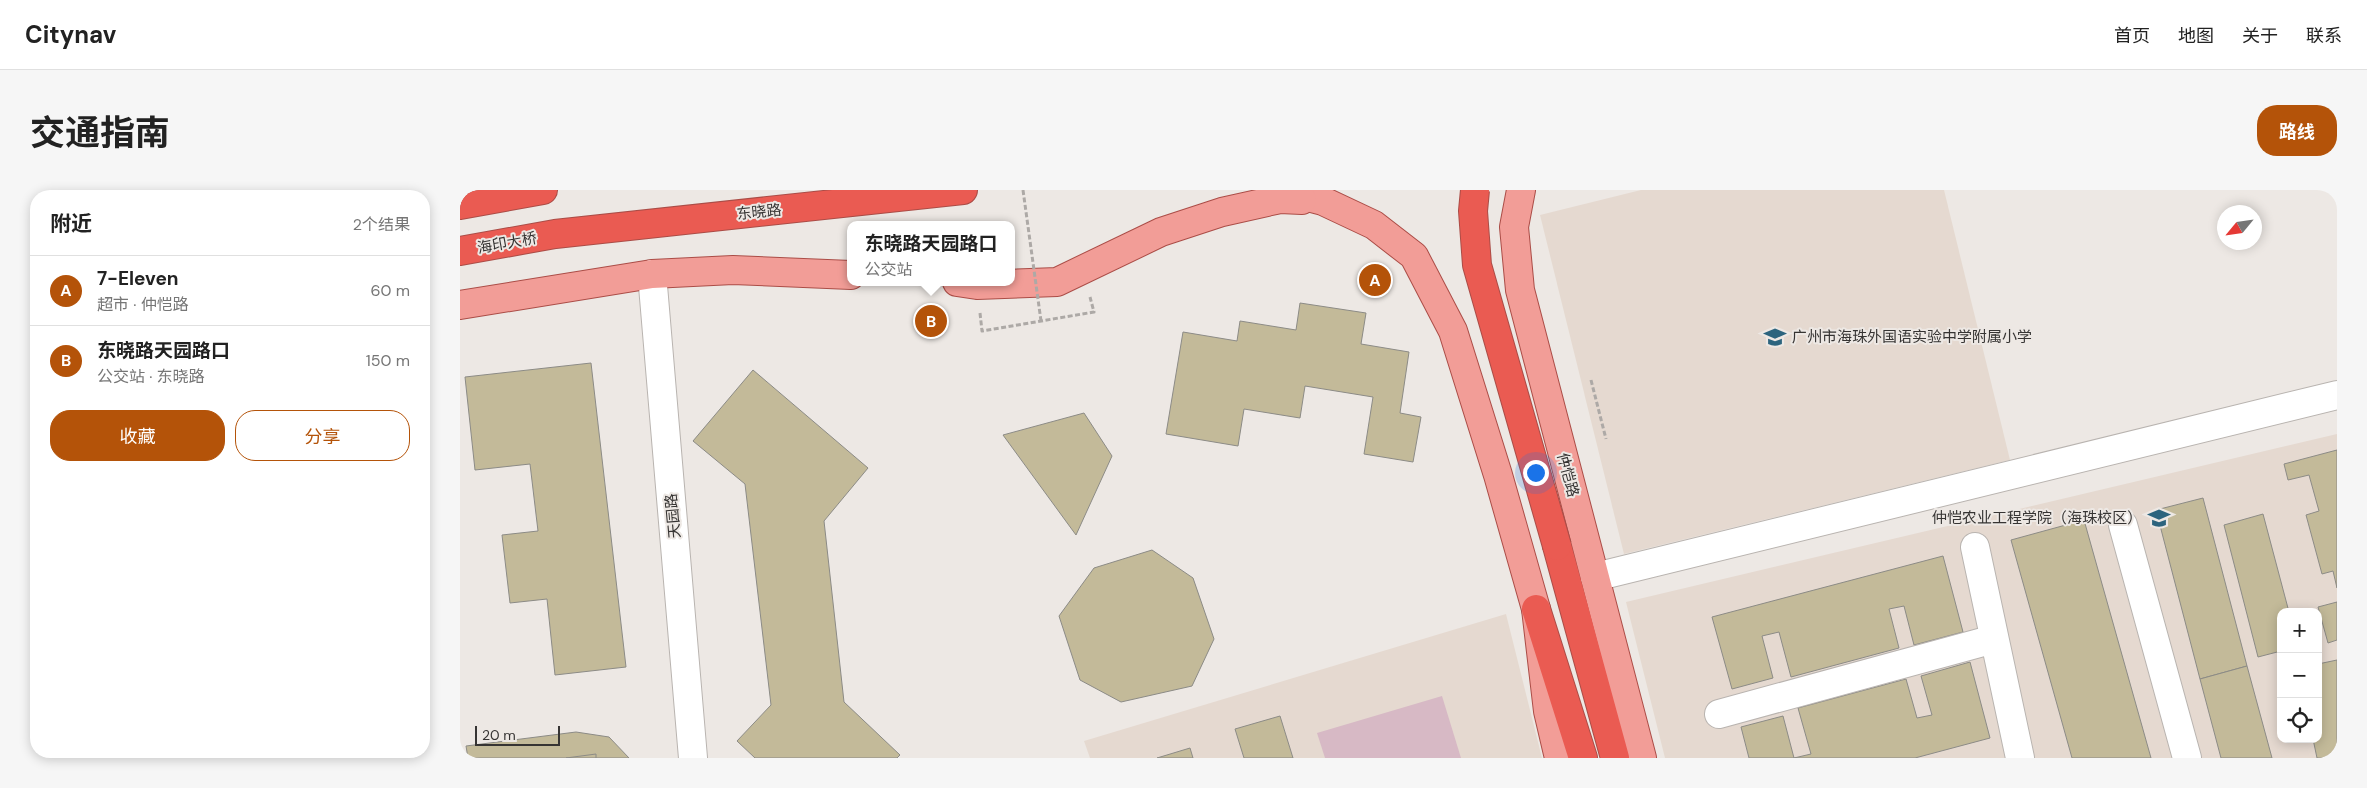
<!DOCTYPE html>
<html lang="zh">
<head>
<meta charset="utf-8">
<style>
  body { margin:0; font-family:"DM Sans","Noto Sans SC",sans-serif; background:#f6f6f6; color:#222 }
  .controls { position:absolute; right:15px; bottom:15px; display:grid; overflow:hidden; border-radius:10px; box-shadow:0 2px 12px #0003 }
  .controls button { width:45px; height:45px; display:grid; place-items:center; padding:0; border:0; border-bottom:1px solid #e0e0e0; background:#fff; color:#222; font:25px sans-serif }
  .compass { position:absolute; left:1757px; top:15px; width:45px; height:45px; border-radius:50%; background:#fff; box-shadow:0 2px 12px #0003; rotate:241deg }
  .scale { position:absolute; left:15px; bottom:12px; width:85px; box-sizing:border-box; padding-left:5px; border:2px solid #363433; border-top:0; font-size:14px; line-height:18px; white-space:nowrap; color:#363433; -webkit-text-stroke:4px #ede8e4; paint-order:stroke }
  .you { position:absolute; left:1075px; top:282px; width:18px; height:18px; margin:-12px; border:4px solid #fff; border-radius:50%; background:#1a73e8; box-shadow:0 0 0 8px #1a73e833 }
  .badge { display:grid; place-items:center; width:32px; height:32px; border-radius:50%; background:#b45309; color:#fff; font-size:16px; font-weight:700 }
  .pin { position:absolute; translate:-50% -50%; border:2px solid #fff; box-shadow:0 1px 5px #0006 }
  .popup { position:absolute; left:387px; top:31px; width:168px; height:65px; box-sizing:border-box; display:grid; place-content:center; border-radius:10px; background:#fff; filter:drop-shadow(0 1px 4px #0005); font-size:16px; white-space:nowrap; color:#767676 }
  .popup b { font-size:19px; color:#222 }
  .popup::after { content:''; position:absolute; left:50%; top:100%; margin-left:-10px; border:10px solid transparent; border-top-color:#fff }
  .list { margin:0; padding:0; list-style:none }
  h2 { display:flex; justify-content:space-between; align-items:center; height:65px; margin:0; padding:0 20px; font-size:21px }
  h2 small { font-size:16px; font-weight:400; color:#767676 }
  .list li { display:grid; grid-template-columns:32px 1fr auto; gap:15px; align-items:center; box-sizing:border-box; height:70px; padding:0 20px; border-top:1px solid #e0e0e0 }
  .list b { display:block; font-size:19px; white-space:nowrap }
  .list p { margin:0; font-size:16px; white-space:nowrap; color:#767676 }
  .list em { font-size:16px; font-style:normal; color:#767676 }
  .actions { display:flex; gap:10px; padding:15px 20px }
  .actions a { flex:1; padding:11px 0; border:1px solid #b45309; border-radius:20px; text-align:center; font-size:18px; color:#b45309 }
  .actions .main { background:#b45309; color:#fff }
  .icon { flex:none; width:28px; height:28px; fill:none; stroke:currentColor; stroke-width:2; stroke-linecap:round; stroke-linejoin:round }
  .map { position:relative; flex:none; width:1877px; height:568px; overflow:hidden; border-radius:20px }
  header { display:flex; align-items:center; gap:30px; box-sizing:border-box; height:70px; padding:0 25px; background:#fff; border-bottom:1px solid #e0e0e0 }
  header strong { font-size:24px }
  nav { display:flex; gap:28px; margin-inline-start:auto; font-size:18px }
  .intro { display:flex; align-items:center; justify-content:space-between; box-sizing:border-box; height:120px; padding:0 30px }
  h1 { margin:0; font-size:35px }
  .button { padding:12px 22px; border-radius:20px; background:#b45309; color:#fff; font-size:18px; font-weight:700 }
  main { display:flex; gap:30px; padding:0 30px }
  aside { flex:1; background:#fff; border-radius:20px; box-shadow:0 2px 12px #0003 }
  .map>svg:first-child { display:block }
  .built { fill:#e5d9d0; fill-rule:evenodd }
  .green { fill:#d7b9c5 }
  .building { fill:#c3ba99; stroke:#8c8b86 }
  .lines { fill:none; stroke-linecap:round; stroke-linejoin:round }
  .minor-casing { stroke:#b9b4b0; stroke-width:30 }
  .major-casing { stroke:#ab4d47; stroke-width:30 }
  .highway-casing { stroke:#ab4d47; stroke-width:30 }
  .path { stroke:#ada9a6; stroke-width:3; stroke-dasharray:5 2.5; stroke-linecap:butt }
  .minor { stroke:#fff; stroke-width:28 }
  .major { stroke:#f29d97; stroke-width:28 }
  .highway { stroke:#ea5b52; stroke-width:28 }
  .highway-bridge-casing { stroke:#ab4d47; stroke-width:30; stroke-linecap:butt }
  .path-bridge { stroke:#ada9a6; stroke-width:3; stroke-dasharray:5 2.5; stroke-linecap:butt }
  .highway-bridge { stroke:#ea5b52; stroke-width:28 }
  .labels { text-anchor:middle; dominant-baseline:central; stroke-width:4; stroke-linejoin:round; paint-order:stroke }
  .street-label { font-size:15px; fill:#363433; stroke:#ede8e4 }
  .poi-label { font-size:15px; fill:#363433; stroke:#ede8e4; text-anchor:start }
</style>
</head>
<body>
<header>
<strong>Citynav</strong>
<nav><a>首页</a><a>地图</a><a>关于</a><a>联系</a></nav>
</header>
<div class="intro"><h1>交通指南</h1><a class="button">路线</a></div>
<main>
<aside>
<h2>附近<small>2个结果</small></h2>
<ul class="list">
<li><span class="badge">A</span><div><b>7-Eleven</b><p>超市 · 仲恺路</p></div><em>60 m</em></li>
<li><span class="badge">B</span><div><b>东晓路天园路口</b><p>公交站 · 东晓路</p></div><em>150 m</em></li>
</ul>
<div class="actions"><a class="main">收藏</a><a>分享</a></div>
</aside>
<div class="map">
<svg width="1877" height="568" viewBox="0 0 1877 568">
  <rect width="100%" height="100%" fill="#ede8e4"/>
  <g class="built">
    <path d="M 1181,0 L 1484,0 L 1550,270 L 1164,364 L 1080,25 Z"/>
    <path d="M 1877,244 L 1877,568 L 1205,568 L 1166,412 ZM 1821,422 L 1858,422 L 1858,549 L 1821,549 Z"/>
    <path d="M 1046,424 L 1082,568 L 630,568 L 624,551 Z"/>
  </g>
  <path class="green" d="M 982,506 L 1001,568 L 865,568 L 857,543 Z"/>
  <g class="building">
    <path d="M 840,113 L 906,123 L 901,154 L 949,162 L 940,223 L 961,227 L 953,272 L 904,264 L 913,207 L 845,196 L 840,228 L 784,219 L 778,256 L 706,244 L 723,142 L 777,151 L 780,131 L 836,140 Z"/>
    <path d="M 131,173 L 166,477 L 95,485 L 87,409 L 50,413 L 42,345 L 78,341 L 70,274 L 15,280 L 5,187 Z"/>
    <path d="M 293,180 L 408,278 L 364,331 L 384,512 L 440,565 L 437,568 L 295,568 L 277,551 L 311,515 L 285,294 L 233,251 Z"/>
    <path d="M 624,223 L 652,266 L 616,345 L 543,245 Z"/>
    <path d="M 1877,260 L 1877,398 L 1873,381 L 1862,384 L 1846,325 L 1859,321 L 1849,285 L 1828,290 L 1824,274 Z"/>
    <path d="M 1743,308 L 1787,476 L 1740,489 L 1696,320 Z"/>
    <path d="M 1803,324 L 1829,422 L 1821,422 L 1821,461 L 1798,467 L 1764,335 Z"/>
    <path d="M 1624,330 L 1691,568 L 1612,568 L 1551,350 Z"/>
    <path d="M 692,360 L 733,388 L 754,449 L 732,496 L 661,512 L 620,490 L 599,426 L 634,378 Z"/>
    <path d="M 1483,366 L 1503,442 L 1454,455 L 1444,416 L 1429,419 L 1439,458 L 1331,487 L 1319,442 L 1302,446 L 1313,488 L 1272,499 L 1252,427 Z"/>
    <path d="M 1877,412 L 1877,450 L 1868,453 L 1858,417 Z"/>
    <path d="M 1877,470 L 1877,568 L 1857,568 L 1853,549 L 1858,549 L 1858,474 Z"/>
    <path d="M 1510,472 L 1530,548 L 1455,568 L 1289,568 L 1281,537 L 1323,526 L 1334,568 L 1351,564 L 1338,518 L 1446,489 L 1457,528 L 1472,525 L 1461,486 Z"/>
    <path d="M 1787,476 L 1812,568 L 1761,568 L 1740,489 Z"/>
    <path d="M 820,526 L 833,568 L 784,568 L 775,539 Z"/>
    <path d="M 116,542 L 149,547 L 169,568 L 8,568 L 6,556 Z"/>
    <path d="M 730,558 L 733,568 L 697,568 Z"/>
    <path d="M 136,564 L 136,568 L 106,568 Z"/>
  </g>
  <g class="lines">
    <g class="minor-casing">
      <g id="minor">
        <path d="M 192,84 L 233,568"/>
        <path d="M 1663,335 L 1727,568"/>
        <path d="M 1515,357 L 1560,568"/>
        <path d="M 1135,387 L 1877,205"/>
        <path d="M 1259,524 L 1534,449"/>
      </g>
    </g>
    <g class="major-casing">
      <g id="major">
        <path d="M 821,0 L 863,11 L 914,35 L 954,66 L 993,141 L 1038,285 L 1076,419 L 1088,521 L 1099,568"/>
        <path d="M 1061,0 L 1054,37 L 1060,100 L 1182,568"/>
        <path d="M 497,92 L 517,95 L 597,92 L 701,42 L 762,22 L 820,9 L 842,10"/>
        <path d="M 0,115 L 192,84 L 273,80 L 391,85"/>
      </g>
    </g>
    <g class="highway-casing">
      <g id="highway">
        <path d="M 0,15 L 83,0"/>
        <path d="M 0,61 L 95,44 L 503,0"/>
        <path d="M 1097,356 L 1155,568"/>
        <path d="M 1076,419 L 1123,568"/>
      </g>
    </g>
    <g class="path">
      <path d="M 520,123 L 522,141 L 634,122 L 630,107"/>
      <path d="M 1131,190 L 1146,249"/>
    </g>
    <use href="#minor" class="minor"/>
    <use href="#major" class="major"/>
    <use href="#highway" class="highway"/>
    <g class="highway-bridge-casing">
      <path id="highway-bridge" d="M 1015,0 L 1013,21 L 1017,75 L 1097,356"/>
    </g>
    <path class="path-bridge" d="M 563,0 L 581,131"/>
    <use href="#highway-bridge" class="highway-bridge"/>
  </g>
  <defs>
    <g id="school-bare" transform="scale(1.725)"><path d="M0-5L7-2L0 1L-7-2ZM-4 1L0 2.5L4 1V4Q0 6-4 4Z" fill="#2c647e" stroke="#ede8e4" stroke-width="2.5" paint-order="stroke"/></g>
    <g id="university-bare" transform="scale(1.725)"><path d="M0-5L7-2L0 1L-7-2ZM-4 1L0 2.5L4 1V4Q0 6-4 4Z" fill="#2c647e" stroke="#ede8e4" stroke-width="2.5" paint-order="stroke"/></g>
  </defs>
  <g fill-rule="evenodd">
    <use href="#school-bare" x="1315" y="147"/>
    <use href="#university-bare" x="1699" y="328"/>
  </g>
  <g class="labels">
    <g class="street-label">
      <text transform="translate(299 22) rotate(-6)">东晓路</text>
      <text transform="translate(47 53) rotate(-10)">海印大桥</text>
      <text transform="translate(1108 285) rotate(75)">仲恺路</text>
      <text transform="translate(213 326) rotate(-95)">天园路</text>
    </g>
    <g class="poi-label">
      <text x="1332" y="147">广州市海珠外国语实验中学附属小学</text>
      <text x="1682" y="328" text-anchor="end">仲恺农业工程学院（海珠校区）</text>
    </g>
  </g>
</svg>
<div class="controls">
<button>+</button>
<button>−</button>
<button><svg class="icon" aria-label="locate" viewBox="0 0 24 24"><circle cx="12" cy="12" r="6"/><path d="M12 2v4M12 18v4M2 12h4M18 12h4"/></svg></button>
</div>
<svg class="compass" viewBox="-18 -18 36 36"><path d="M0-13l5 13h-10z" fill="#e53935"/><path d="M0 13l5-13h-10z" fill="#767676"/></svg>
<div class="scale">20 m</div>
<div class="you"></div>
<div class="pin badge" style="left:915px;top:90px">A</div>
<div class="pin badge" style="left:471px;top:131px">B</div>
<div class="popup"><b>东晓路天园路口</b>公交站</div>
</div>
</main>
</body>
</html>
